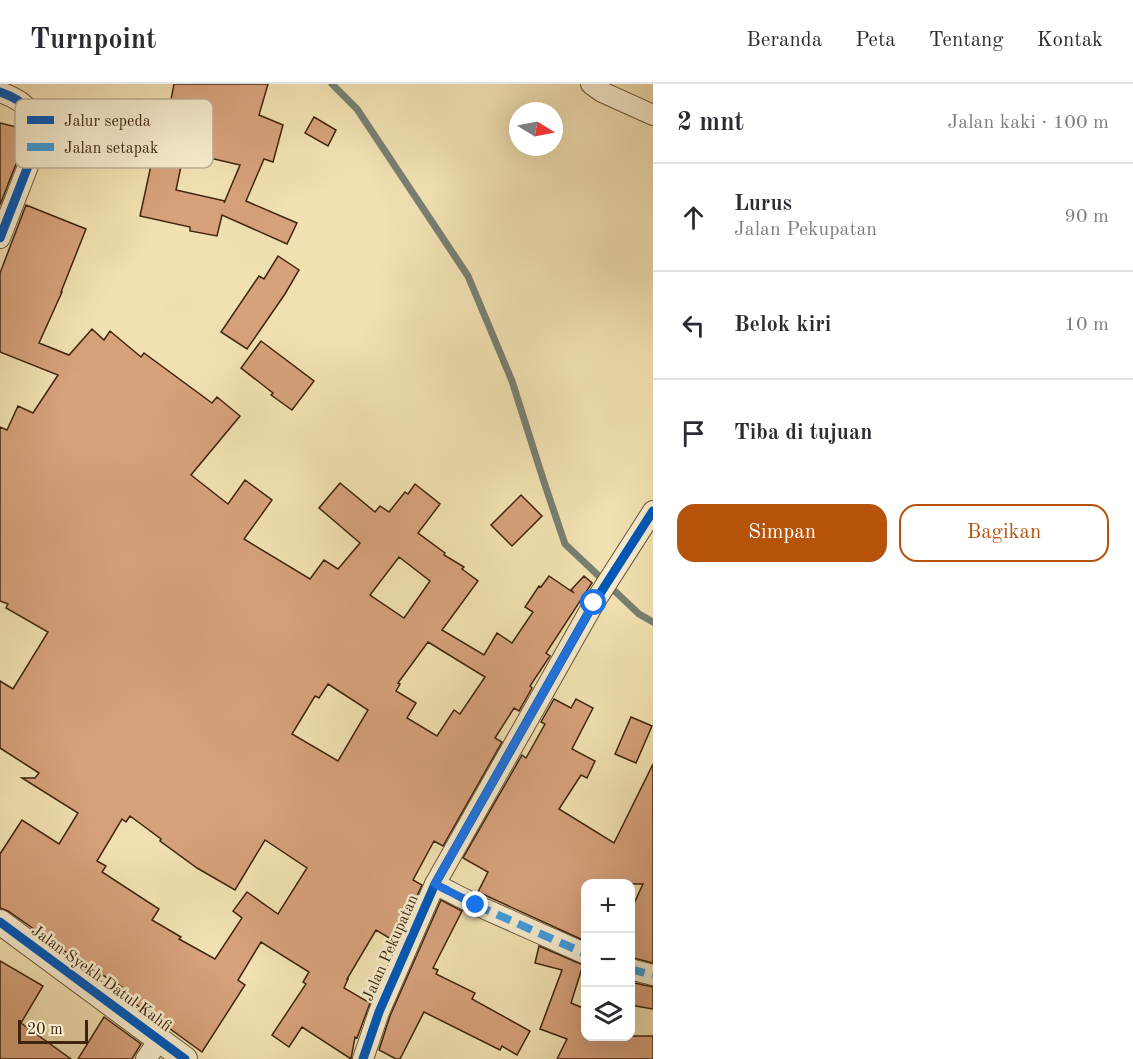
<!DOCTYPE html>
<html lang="id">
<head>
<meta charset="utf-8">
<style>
  body { margin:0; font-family:"Old Standard TT",serif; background:#f2f2f3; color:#2b2b33 }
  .controls { position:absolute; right:18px; bottom:18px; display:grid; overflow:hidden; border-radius:12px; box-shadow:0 6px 24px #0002 }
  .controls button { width:54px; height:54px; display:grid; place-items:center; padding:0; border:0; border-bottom:2px solid #e1e1e2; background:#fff; color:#2b2b33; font:30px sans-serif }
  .compass { position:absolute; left:509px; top:18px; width:54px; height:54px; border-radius:50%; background:#fff; box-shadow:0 6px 24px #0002; rotate:100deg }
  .scale { position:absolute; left:18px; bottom:15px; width:70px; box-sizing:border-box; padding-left:6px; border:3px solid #3f250d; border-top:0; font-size:16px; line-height:21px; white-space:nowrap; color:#3f250d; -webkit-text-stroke:4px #f6eccd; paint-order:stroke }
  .stop { position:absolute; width:18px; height:18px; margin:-14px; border:4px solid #1a73e8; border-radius:50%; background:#fff }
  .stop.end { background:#1a73e8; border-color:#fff; box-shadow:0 2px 6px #0008 }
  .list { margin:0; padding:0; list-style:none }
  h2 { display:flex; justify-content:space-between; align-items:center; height:78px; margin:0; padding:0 24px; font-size:26px }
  h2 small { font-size:20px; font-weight:400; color:#7c7c81 }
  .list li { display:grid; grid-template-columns:39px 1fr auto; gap:18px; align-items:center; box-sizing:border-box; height:108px; padding:0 24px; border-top:2px solid #e1e1e2 }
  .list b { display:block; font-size:22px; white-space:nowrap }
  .list p { margin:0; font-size:20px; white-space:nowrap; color:#7c7c81 }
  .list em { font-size:20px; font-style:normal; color:#7c7c81 }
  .actions { display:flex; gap:12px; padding:18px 24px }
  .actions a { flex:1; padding:14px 0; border:2px solid #b45309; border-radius:18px; text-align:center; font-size:21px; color:#b45309 }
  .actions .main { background:#b45309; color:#fff }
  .icon { flex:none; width:33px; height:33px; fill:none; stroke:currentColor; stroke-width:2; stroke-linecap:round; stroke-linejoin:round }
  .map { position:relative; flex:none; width:653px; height:975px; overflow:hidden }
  header { display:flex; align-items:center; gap:36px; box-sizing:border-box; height:84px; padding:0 30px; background:#fff; border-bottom:2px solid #e1e1e2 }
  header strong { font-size:28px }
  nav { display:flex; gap:33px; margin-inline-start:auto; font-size:21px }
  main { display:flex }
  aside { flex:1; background:#fff }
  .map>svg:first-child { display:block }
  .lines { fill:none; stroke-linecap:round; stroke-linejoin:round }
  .stream { stroke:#787f72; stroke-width:7 }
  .building { fill:#d6a17b; stroke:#3f250d; stroke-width:1.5; fill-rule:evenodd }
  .minor-casing { stroke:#6c5436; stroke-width:22 }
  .tertiary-casing { stroke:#6c5436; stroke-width:26 }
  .minor { stroke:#f6eccd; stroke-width:20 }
  .tertiary { stroke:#f6eccd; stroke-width:24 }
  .quiet { stroke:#3f9cde; stroke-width:8; stroke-dasharray:15 8; stroke-linecap:butt }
  .cycleway-casing { stroke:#f6eccd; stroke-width:13 }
  .cycleway { stroke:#0057b8; stroke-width:9 }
  .route { stroke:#1a73e8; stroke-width:8 }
  .labels { text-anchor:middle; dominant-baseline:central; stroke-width:5; stroke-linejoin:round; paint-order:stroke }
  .street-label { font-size:16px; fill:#3f250d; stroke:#f6eccd }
  .key { fill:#f6eccd; stroke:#bfb093; stroke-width:1.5 }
  .key-label { font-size:16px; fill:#3f250d }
</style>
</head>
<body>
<header>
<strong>Turnpoint</strong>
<nav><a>Beranda</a><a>Peta</a><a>Tentang</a><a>Kontak</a></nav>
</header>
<main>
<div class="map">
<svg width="653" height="975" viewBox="0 0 653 975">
  <rect width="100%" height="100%" fill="#f1e1b2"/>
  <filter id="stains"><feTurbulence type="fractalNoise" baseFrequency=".00333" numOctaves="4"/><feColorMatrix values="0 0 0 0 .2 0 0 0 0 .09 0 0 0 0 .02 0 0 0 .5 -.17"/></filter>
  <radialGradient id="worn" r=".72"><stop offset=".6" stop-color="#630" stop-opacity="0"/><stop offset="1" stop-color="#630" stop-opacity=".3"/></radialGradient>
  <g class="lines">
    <path class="stream" d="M 332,0 L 357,25 L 468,192 L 512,297 L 544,398 L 565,460 L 639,530 L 653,538"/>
  </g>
  <g class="building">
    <path d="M 174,0 L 268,0 L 259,31 L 283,41 L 273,78 L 264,75 L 246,117 L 297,139 L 287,160 L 222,131 L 217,152 L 190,147 L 190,143 L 140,132 L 161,35 L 167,36 ZM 184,68 L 240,81 L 224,119 L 225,117 L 176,106 Z"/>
    <path d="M 314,33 L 336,46 L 328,62 L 305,49 Z"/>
    <path d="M 0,39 L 25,45 L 25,57 L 0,121 Z"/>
    <path d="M 26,121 L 86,145 L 61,208 L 62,208 L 39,259 L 69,271 L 92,245 L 104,256 L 110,247 L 141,273 L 144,269 L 212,319 L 217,313 L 240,332 L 191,391 L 228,420 L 245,396 L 272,416 L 244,455 L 310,495 L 324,476 L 338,485 L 360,459 L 319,424 L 340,399 L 375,428 L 380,422 L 389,428 L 405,408 L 408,410 L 415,400 L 440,420 L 418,449 L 445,469 L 444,471 L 464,483 L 462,485 L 478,497 L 442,546 L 484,571 L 497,549 L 512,559 L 533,528 L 525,523 L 539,502 L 541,503 L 549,492 L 574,509 L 571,506 L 584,492 L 592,499 L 546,569 L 550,572 L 530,602 L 532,604 L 519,627 L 514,624 L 495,654 L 502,658 L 443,762 L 434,757 L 413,796 L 422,801 L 396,858 L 376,846 L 347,895 L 348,895 L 344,904 L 370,919 L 357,954 L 355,953 L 351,975 L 302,943 L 289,963 L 272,951 L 306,900 L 303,898 L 309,888 L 261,858 L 238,896 L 245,901 L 202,968 L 119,908 L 122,903 L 56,862 L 55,860 L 8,827 L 0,824 L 0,770 L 22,736 L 59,760 L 78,729 L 22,694 L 35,694 L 39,689 L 0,664 L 0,597 L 13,605 L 48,548 L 6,524 L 8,520 L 0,517 L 0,343 L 7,346 L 18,322 L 33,329 L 58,291 L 0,268 L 0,189 ZM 399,473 L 430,497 L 404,534 L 370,511 ZM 428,558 L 485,593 L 460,630 L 454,626 L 437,652 L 407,634 L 416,619 L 396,607 L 400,600 L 398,599 ZM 328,600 L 368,626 L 338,677 L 292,650 L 315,612 L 319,614 ZM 130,732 L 161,755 L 160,757 L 197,784 L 235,806 L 265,756 L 307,784 L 278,830 L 247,808 L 233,827 L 242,834 L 215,875 L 179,855 L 181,853 L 152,836 L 159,825 L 102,788 L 106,782 L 97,777 L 122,735 L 126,738 Z"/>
    <path d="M 278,172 L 299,186 L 285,210 L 247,265 L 221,248 L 259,192 L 264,195 Z"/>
    <path d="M 261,257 L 314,297 L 292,326 L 271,311 L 273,309 L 241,284 Z"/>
    <path d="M 521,411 L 542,432 L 512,462 L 491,441 Z"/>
    <path d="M 554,615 L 571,624 L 576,615 L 593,624 L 572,665 L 595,677 L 587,694 L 581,691 L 559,725 L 614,759 L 653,680 L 653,879 L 630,873 L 630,828 L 643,800 L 585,800 L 585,857 L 478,808 L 488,788 L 463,774 L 522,671 L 526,674 L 545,640 L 541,638 Z"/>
    <path d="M 631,633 L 652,642 L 636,679 L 615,670 Z"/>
    <path d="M 441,816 L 462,827 L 433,884 L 438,886 L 436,890 L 475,909 L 472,915 L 530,947 L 517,971 L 502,962 L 500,966 L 424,928 L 400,975 L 396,975 L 379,966 L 390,932 Z"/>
    <path d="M 539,862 L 583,881 L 571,919 L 583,924 L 585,919 L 585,952 L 653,952 L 653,975 L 557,975 L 567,955 L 540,945 L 562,886 L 535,879 Z"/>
    <path d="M 0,877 L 43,902 L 21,939 L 71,975 L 0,975 Z"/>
    <path d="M 630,898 L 653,903 L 653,925 L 630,921 Z"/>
    <path d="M 104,933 L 141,960 L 132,975 L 78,975 Z"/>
  </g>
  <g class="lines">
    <g class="minor-casing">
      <g id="minor">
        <path d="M 591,0 L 602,8 L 653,31"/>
        <path d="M 0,8 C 26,17 40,31 37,59 L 0,154"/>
        <path d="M 435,800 L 476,821 L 586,870"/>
        <path d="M 630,885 L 653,891"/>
        <path d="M 146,975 L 159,956"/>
        <path d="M 363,975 L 379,928 L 435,800 L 594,519 L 653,427"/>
      </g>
    </g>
    <g class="tertiary-casing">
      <path id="tertiary" d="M 0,838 L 185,975"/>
    </g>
    <use href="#minor" class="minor"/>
    <use href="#tertiary" class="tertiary"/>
    <g class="quiet">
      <path d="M 435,800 L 476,821 L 586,870"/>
      <path d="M 630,885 L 653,891"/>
    </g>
    <g class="cycleway-casing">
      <g id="cycleway">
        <path d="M 0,8 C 26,17 40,31 37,59 L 0,154"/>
        <path d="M 0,838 L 185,975"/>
        <path d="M 363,975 L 379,928 L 435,800 L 594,519 L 653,427"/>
      </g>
    </g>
    <use href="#cycleway" class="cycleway"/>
  </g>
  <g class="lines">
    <path class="route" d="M 476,821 L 435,800 L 594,519"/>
  </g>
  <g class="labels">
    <g class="street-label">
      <text transform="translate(391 864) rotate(-66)">Jalan Pekupatan</text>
      <text transform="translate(101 895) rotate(36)">Jalan Syekh Datul Kahfi</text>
    </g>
  </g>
  <rect x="15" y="15" width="198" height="69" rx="9" class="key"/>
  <rect x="27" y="32" width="27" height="8" fill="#0057b8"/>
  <rect x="27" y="59" width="27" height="8" fill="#3f9cde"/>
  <g class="key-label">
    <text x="64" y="42">Jalur sepeda</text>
    <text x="64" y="69">Jalan setapak</text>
  </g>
  <rect width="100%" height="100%" filter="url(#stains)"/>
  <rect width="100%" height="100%" fill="url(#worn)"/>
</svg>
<div class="controls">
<button>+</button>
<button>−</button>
<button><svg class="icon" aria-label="layers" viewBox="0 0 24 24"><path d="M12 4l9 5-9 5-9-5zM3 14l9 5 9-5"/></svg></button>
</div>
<svg class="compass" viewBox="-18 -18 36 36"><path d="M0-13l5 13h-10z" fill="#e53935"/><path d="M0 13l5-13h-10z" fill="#7c7c81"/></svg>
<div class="scale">20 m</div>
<div class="stop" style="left:594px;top:519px"></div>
<div class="stop end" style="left:476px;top:821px"></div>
</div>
<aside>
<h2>2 mnt<small>Jalan kaki · 100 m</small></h2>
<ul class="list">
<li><svg class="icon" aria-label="ahead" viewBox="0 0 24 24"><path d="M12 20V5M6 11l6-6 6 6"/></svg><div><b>Lurus</b><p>Jalan Pekupatan</p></div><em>90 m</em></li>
<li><svg class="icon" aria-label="left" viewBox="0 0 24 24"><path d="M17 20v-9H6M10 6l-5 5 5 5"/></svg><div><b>Belok kiri</b></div><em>10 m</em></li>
<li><svg class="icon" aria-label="arrive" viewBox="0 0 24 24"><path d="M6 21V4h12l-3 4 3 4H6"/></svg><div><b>Tiba di tujuan</b></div></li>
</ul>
<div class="actions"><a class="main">Simpan</a><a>Bagikan</a></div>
</aside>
</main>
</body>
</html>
